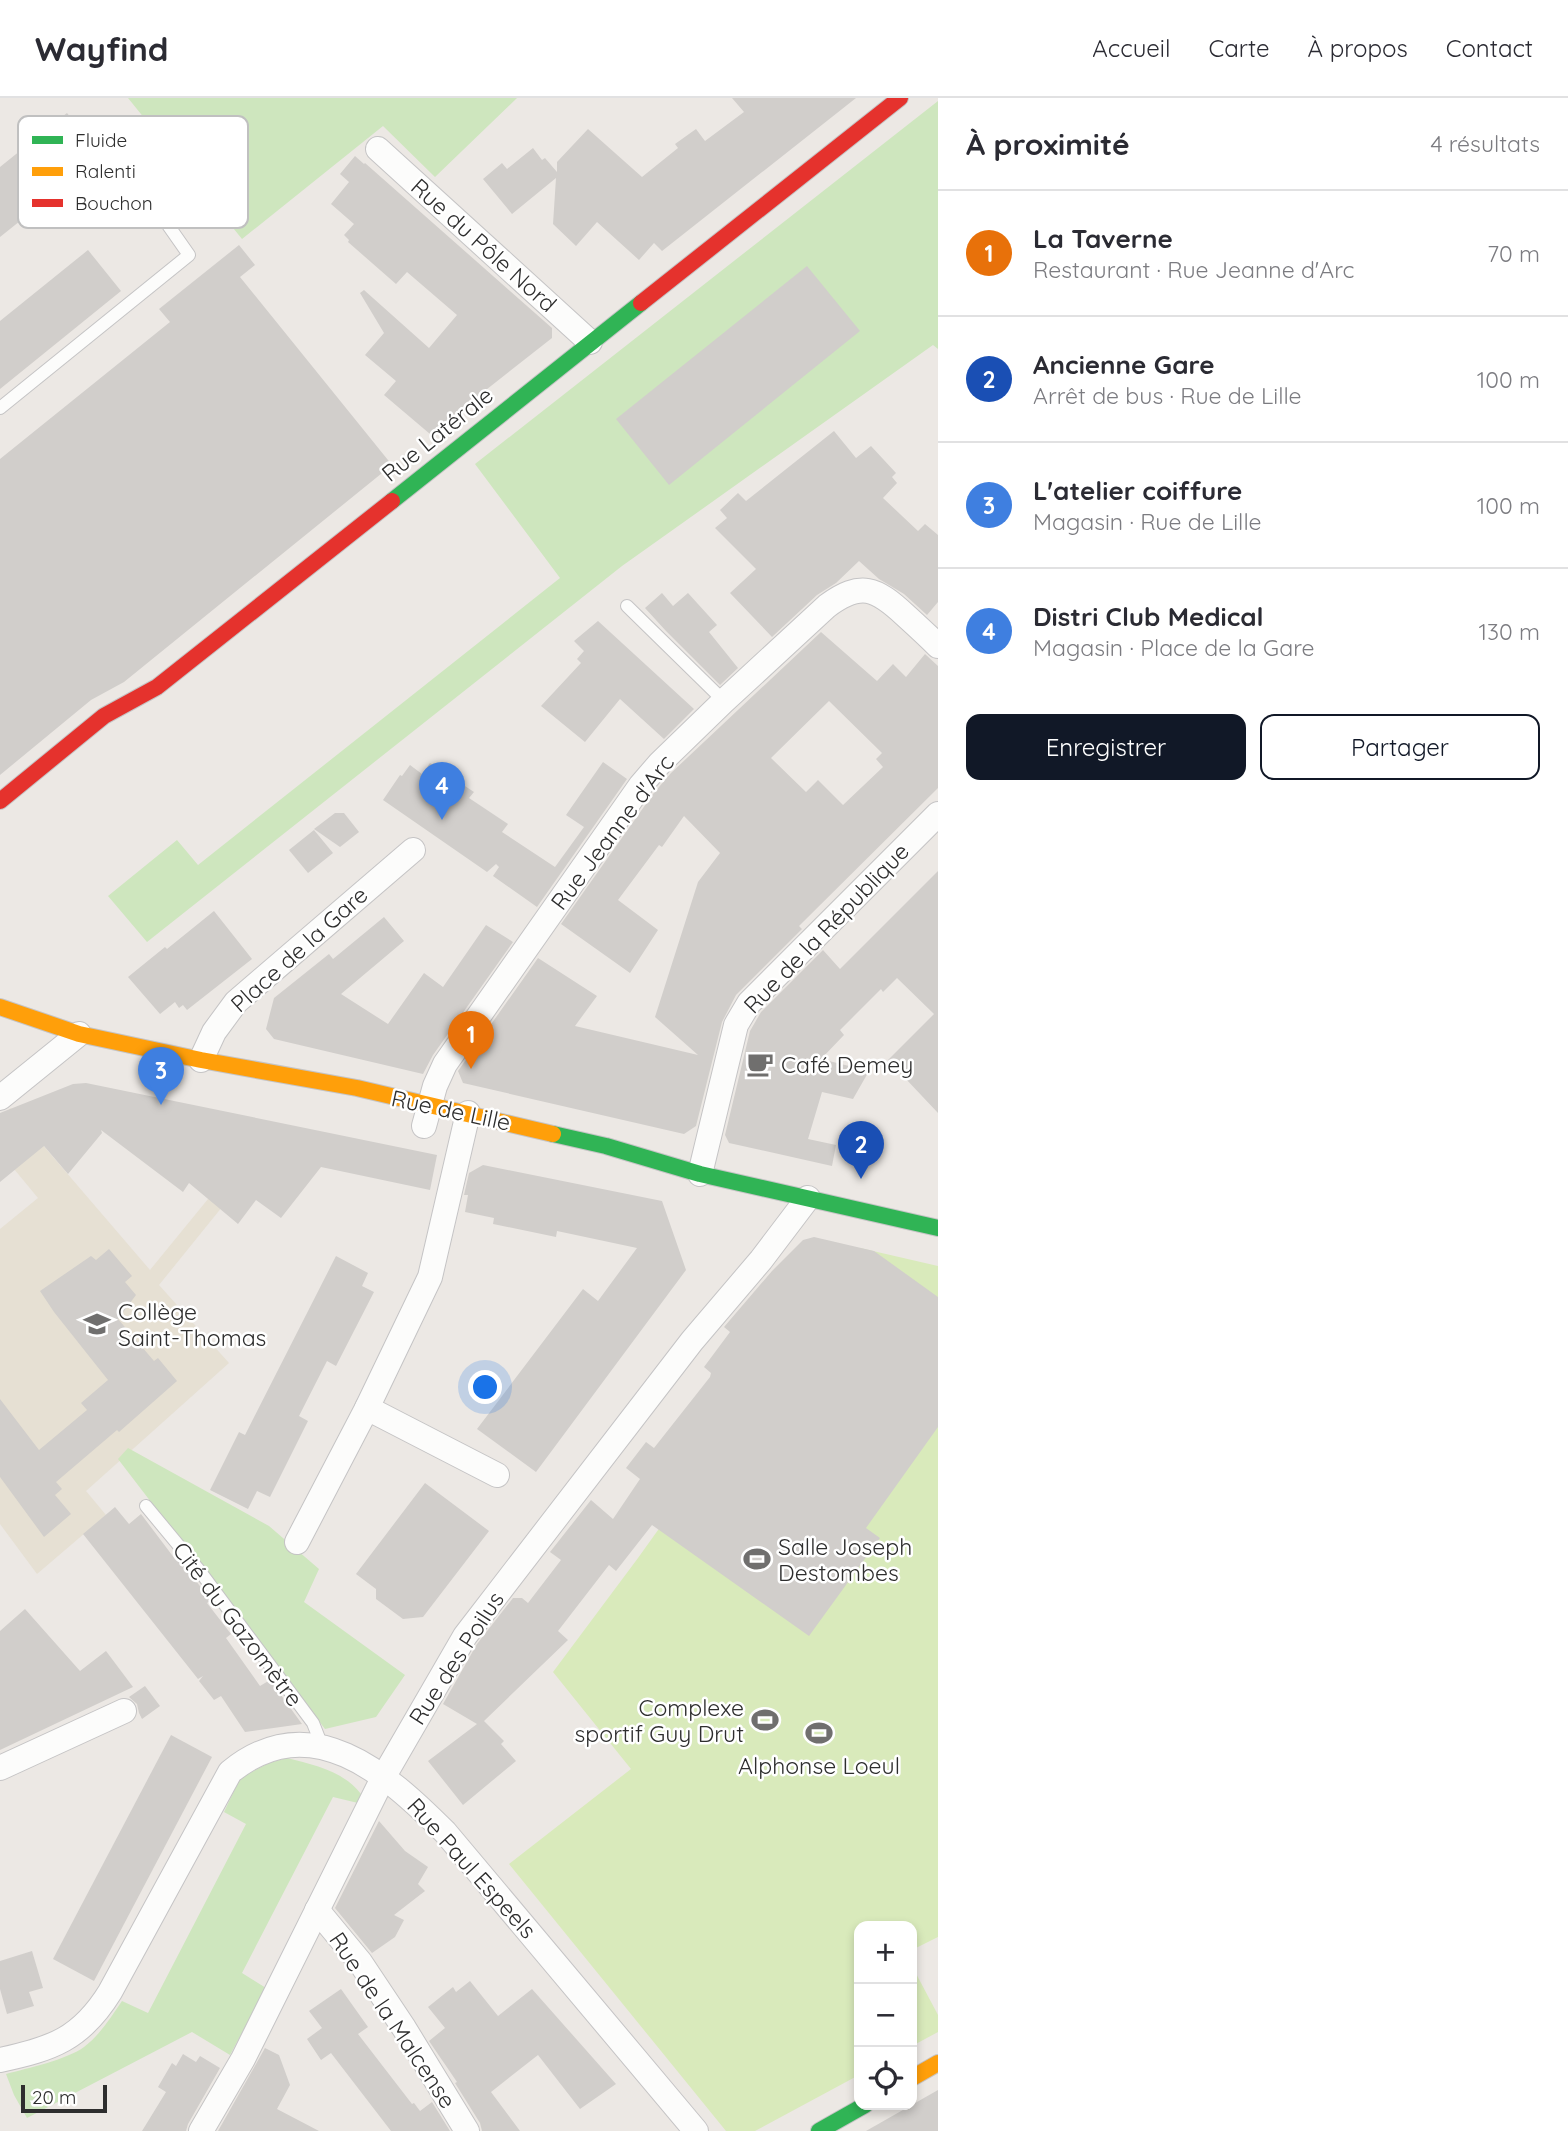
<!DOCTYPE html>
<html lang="fr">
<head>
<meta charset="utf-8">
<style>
  body { margin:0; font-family:Quicksand,sans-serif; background:#f7f7f7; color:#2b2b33 }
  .controls { position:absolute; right:21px; bottom:21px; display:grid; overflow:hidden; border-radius:14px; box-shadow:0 4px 10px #0003 }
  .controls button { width:63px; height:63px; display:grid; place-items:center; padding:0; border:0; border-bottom:2px solid #e1e1e2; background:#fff; color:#2b2b33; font:35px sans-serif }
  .scale { position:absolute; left:21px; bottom:18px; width:86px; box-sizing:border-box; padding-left:7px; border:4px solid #2e2e2e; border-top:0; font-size:19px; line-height:24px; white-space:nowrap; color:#2e2e2e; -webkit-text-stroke:5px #fff; paint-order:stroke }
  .you { position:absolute; left:486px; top:1290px; width:24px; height:24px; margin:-18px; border:5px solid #fff; border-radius:50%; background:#1a73e8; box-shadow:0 0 0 10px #1a73e833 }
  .badge { display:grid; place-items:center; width:46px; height:46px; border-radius:50%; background:#111827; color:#fff; font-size:23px; font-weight:700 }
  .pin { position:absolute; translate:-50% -58px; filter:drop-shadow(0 2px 4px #0008) }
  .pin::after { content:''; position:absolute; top:37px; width:24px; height:21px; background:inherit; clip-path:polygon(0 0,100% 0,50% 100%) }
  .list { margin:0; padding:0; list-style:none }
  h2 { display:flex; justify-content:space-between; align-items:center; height:91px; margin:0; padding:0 28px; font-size:30px }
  h2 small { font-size:23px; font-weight:400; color:#7c7c81 }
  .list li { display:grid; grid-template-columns:46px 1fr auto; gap:21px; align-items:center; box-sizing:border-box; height:126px; padding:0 28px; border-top:2px solid #e1e1e2 }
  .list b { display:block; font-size:26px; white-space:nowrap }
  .list p { margin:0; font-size:23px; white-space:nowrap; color:#7c7c81 }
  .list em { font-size:23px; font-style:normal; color:#7c7c81 }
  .actions { display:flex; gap:14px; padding:21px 28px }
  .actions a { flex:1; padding:16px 0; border:2px solid #111827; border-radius:14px; text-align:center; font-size:24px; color:#111827 }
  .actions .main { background:#111827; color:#fff }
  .icon { flex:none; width:38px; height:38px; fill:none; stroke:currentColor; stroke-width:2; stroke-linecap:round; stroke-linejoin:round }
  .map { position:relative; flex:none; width:938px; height:2033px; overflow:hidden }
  header { display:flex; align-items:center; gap:42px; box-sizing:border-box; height:98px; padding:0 35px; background:#fff; border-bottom:2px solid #e1e1e2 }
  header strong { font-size:33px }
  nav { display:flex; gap:38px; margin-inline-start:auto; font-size:24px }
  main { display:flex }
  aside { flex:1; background:#fff }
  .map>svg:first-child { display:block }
  .education { fill:#e6e0d3 }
  .green { fill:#cee6be }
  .pitch { fill:#d9eabb }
  .building { fill:#d1cecb; fill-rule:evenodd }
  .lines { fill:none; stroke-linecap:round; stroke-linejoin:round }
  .lane-casing { stroke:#c5c4c5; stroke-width:14 }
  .street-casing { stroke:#c5c4c5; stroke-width:26 }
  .fast-casing { stroke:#c5c4c5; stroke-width:18 }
  .slow-casing { stroke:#c5c4c5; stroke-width:18 }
  .jam-casing { stroke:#c5c4c5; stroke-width:18 }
  .lane { stroke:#fcfcfb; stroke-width:12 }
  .street { stroke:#fcfcfb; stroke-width:24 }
  .fast { stroke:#30b455; stroke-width:16 }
  .slow { stroke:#ff9f0a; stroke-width:16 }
  .jam { stroke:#e5322d; stroke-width:16 }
  .labels { text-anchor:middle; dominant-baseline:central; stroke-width:5; stroke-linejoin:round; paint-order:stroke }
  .street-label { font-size:23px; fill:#2e2e2e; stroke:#fff }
  .poi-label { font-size:23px; fill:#2e2e2e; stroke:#fff; text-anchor:start }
  .key { fill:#fff; stroke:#c0c0c0; stroke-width:2 }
  .key-label { font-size:19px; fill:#2e2e2e }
</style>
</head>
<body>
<header>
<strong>Wayfind</strong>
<nav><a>Accueil</a><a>Carte</a><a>À propos</a><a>Contact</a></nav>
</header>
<main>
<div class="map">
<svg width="938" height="2033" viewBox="0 0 938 2033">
  <rect width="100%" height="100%" fill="#ece8e4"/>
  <path class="education" d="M 11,1010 L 150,1172 L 226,1079 L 239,1088 L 159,1187 L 229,1265 L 86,1393 L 106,1417 L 37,1476 L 0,1426 L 0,1131 L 38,1100 L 0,1054 L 0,1019 Z"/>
  <g class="green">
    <path d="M 128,0 L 517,0 L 435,79 L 383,28 L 242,141 Z"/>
    <path d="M 938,3 L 938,251 L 933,247 L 622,468 L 147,844 L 108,798 L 177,742 L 198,767 L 560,480 L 475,366 Z"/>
    <path d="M 128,1350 L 269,1428 L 319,1471 L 304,1504 L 405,1577 L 376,1619 L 325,1631 L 118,1361 Z"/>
    <path d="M 287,1660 C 315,1667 343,1673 361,1696 L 358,1705 L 333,1699 L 242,1875 L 266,1890 L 230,1957 L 192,1934 L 27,2020 L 14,1997 L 6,1976 C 28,1970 66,1962 84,1949 C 100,1937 111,1919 122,1903 L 148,1915 L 246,1726 L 224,1714 L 240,1680 L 269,1665 Z"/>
  </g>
  <g class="pitch">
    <path d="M 860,1150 L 938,1168 L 938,1839 L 912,1852 L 912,1828 L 859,1828 L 859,1977 L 755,2033 L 726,2033 L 509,1766 L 631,1671 L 553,1574 L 638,1460 Z"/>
    <path d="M 912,1868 L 938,1917 L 938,1934 L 912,1948 Z"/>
  </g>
  <g class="building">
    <path d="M 732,0 L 856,0 L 662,153 L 654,145 L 639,162 L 597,124 L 576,148 L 553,126 L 556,80 L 512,116 L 483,81 L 502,65 L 507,71 L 533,50 L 542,62 L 545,60 L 557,74 L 557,64 L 588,31 L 642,79 L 678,50 L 675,46 L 696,31 L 705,43 L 744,14 Z"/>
    <path d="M 67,15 L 104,62 L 34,119 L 30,115 L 0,139 L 0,69 Z"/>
    <path d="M 355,58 L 364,66 L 365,65 L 552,230 L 552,240 L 430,336 L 384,297 L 396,283 L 365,257 L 384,235 L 360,195 L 364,192 L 429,250 L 457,217 L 407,174 L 396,186 L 348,144 L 349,142 L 344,137 L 354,126 L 331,106 L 349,84 L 340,76 Z"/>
    <path d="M 239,147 L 255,167 L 240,179 L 392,367 L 124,584 L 91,602 L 0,677 L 0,361 L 170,224 L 159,211 Z"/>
    <path d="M 88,152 L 121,193 L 0,291 L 0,223 Z"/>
    <path d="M 807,168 L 860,233 L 669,387 L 616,321 Z"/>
    <path d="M 834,333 L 856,360 L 871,348 L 896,375 L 892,379 L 897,385 L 883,400 L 918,433 L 925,426 L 938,437 L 938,504 L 927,517 L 904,496 L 879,481 L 859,463 L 836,485 L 817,497 L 772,539 L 730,495 L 756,471 L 715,430 L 727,420 L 720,412 L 738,395 L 746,403 Z"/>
    <path d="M 662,495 L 673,508 L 688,495 L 717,527 L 709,534 L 738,570 L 720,587 L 666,533 L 645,510 Z"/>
    <path d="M 598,523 L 694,611 L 664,641 L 620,601 L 585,644 L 541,608 L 581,565 L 577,561 L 584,553 L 574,543 Z"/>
    <path d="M 821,534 L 877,583 L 893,566 L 906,579 L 925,556 L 938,568 L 938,690 L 799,828 L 802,831 L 736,897 L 722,924 L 696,1028 L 684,1036 L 463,985 L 458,973 L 538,860 L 597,898 L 575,928 L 698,957 L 655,919 L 698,784 L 720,755 L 684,718 L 662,749 L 659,747 L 618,802 L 658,832 L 630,875 L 561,826 L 653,696 L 671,675 ZM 829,603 L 882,655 L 876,661 L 883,669 L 843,707 L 818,682 L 806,694 L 771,660 Z"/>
    <path d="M 603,664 L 627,681 L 537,809 L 493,778 L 499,769 L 496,766 L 487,774 L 383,702 L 400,677 L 402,678 L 410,667 L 422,676 L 430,665 L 474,694 L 469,700 L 508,726 L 502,734 L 555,769 L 584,729 L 566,717 Z"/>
    <path d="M 335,715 L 344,715 L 359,734 L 340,749 L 314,731 Z"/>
    <path d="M 314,732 L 333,755 L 308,775 L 289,752 Z"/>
    <path d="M 938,773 L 938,1015 L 888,962 L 934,916 L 897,880 L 883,894 L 881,891 L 840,932 L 844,937 L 821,961 L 869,973 L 853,1001 L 822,994 L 808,1041 L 836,1047 L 832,1068 L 729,1045 L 725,1037 L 750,933 L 761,914 L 823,852 L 840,871 Z"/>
    <path d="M 214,813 L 252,861 L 187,912 L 183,907 L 179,910 L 175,904 L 160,916 L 128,879 L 165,849 L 167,851 Z"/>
    <path d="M 384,819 L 404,843 L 341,896 L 388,926 L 424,875 L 443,889 L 486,827 L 513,844 L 433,957 L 423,976 L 274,941 L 266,931 L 274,900 L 329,856 L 333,861 Z"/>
    <path d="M 86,985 L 437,1057 L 430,1092 L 321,1069 L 281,1120 L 256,1102 L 238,1126 L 189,1085 L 183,1094 L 101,1032 L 102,1035 L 68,1076 L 44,1048 L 0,1084 L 0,1015 L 73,986 Z"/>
    <path d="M 483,1067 L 662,1103 L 686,1172 L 536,1374 L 477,1331 L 583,1191 L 598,1203 L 637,1150 L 557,1133 L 556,1139 L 493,1126 L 494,1120 L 465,1114 L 468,1097 L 464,1097 L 469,1075 Z"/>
    <path d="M 814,1139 L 874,1153 L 938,1199 L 938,1329 L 866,1430 L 880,1440 L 809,1538 L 652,1427 L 616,1473 L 609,1467 L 558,1533 L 568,1542 L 484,1623 L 504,1643 L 501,1646 L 516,1663 L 463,1707 L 428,1663 L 477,1626 L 443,1606 L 477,1546 L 513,1500 L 522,1500 L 528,1505 L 561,1462 L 550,1454 L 591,1402 L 613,1421 L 640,1381 L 626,1370 L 646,1344 L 654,1350 L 710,1279 L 711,1275 L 704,1269 L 730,1234 L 724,1229 L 772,1173 L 803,1142 Z"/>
    <path d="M 109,1151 L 132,1178 L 125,1184 L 136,1197 L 118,1221 L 154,1263 L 158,1260 L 177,1283 L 119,1334 L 117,1332 L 56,1384 L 62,1391 L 55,1397 L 71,1416 L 44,1439 L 0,1379 L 0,1301 L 39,1352 L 87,1312 L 81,1305 L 108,1282 L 54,1214 L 40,1193 L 91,1158 L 96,1162 Z"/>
    <path d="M 336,1158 L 368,1175 L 362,1188 L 374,1194 L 336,1268 L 327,1263 L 299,1318 L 308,1323 L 270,1399 L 257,1393 L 248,1411 L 210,1392 L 239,1334 L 245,1337 Z"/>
    <path d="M 425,1385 L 489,1433 L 423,1519 L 403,1521 L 376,1501 L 376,1491 L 356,1476 Z"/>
    <path d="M 115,1409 L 129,1426 L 141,1416 L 175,1461 L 177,1459 L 211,1502 L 207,1505 L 231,1536 L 226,1540 L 260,1588 L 270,1582 L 302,1626 L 245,1634 L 221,1598 L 214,1602 L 199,1583 L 203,1578 L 198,1581 L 83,1436 Z"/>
    <path d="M 25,1511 L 80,1573 L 106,1553 L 133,1589 L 0,1652 L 0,1533 Z"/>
    <path d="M 145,1588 L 160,1608 L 142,1621 L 139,1615 L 137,1606 L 129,1599 Z"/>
    <path d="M 171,1637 L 212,1659 L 94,1883 L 53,1861 Z"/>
    <path d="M 379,1723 L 405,1753 L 428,1769 L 418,1786 L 425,1793 L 394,1817 L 404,1822 L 395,1839 L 372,1855 L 335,1810 Z"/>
    <path d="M 32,1853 L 43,1890 L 29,1894 L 34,1908 L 7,1916 L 0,1891 L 0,1863 Z"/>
    <path d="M 470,1883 L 498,1918 L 532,1891 L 616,1986 L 580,2011 L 538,1957 L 491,1994 L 520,2033 L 482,2033 L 480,2025 L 455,1985 L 457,1984 L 429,1943 L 445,1930 L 428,1909 L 453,1889 L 456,1894 Z"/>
    <path d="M 341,1891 L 368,1929 L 358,1936 L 412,2006 L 414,2005 L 420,2013 L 432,2004 L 450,2033 L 391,2033 L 331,1955 L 321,1962 L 307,1941 L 322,1930 L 309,1913 Z"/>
    <path d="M 265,1950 L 279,1957 L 290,1987 L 277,2011 L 319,2033 L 218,2033 Z"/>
    <path d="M 183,1956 L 196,1964 L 200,1958 L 220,1970 L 188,2026 L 186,2033 L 142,2033 L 166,1994 L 158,1989 L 172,1965 L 176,1968 Z"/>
    <path d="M 938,1992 L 938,2033 L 866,2033 Z"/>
  </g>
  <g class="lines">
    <g class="lane-casing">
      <g id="lane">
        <path d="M 0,310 L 189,157 L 133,77"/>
        <path d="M 627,508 L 724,603"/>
        <path d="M 146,1408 L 199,1472 L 313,1625 L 322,1648"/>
      </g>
    </g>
    <g class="street-casing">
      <g id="street">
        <path d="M 378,51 L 590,244"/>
        <path d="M 201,962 L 214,934 L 236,904 L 413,752"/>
        <path d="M 0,1000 L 79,936"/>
        <path d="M 424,1028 L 435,988 L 445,966 L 641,687 L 660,665 L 724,603 L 827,508 C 861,483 876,490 905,517 C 916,527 927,537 938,548"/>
        <path d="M 700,1076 L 736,927 L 749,905 L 938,716"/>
        <path d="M 367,1310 L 497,1377"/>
        <path d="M 297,1444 L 367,1310 L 430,1179 L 468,1015"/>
        <path d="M 0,1670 L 124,1613"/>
        <path d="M 317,1812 L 360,1864 L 404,1930 L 467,2033"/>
        <path d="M 0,1962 C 52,1951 81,1941 110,1894 L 230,1674 C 311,1608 386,1675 445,1734 L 696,2033"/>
        <path d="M 201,2033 L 243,1961 L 384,1678 L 465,1538 L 692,1243 L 761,1162 L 808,1100"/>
      </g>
    </g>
    <g class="fast-casing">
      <g id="fast">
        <path d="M 392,403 L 641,205"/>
        <path d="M 553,1036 L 606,1048 L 700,1076 L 938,1130"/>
        <path d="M 819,2033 L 865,2007"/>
      </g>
    </g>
    <g class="slow-casing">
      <g id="slow">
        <path d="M 0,909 L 79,936 L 201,962 L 357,990 L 553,1036"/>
        <path d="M 912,1980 L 938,1965"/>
      </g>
    </g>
    <g class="jam-casing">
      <g id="jam">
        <path d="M 641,205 L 900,0"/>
        <path d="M 0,703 L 104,618 L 157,589 L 392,403"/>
      </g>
    </g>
    <use href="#lane" class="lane"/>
    <use href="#street" class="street"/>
    <use href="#fast" class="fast"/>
    <use href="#slow" class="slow"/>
    <use href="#jam" class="jam"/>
  </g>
  <defs>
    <g id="cafe-bare" transform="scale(2.1)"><path d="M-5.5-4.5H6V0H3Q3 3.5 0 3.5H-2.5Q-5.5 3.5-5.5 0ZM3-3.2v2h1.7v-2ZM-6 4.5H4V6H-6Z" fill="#706f6e" stroke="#fff" stroke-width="2.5" paint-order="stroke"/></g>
    <g id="school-bare" transform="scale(2.1)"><path d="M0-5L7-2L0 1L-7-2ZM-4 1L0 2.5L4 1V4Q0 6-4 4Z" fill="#706f6e" stroke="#fff" stroke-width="2.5" paint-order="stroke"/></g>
    <g id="stadium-bare" transform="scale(2.1)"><path d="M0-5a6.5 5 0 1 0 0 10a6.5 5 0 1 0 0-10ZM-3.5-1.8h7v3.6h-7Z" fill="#706f6e" stroke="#fff" stroke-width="2.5" paint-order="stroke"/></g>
  </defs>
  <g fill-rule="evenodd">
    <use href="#cafe-bare" x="760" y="966"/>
    <use href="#school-bare" x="97" y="1226"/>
    <use href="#stadium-bare" x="757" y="1461"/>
    <use href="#stadium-bare" x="765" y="1622"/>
    <use href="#stadium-bare" x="819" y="1635"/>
  </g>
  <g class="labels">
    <g class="street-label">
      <text transform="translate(484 147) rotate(42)">Rue du Pôle Nord</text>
      <text transform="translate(437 336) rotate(-39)">Rue Latérale</text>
      <text transform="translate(612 734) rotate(-53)">Rue Jeanne d'Arc</text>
      <text transform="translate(826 830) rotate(-46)">Rue de la République</text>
      <text transform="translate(299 851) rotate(-42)">Place de la Gare</text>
      <text transform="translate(451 1012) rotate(12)">Rue de Lille</text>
      <text transform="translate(238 1526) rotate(53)">Cité du Gazomètre</text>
      <text transform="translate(456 1560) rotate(-57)">Rue des Poilus</text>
      <text transform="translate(472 1770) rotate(48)">Rue Paul Espeels</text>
      <text transform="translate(393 1922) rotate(56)">Rue de la Malcense</text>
    </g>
    <g class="poi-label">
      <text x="781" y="966">Café Demey</text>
      <text x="118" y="1213">Collège<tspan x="118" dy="26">Saint-Thomas</tspan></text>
      <text x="778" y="1448">Salle Joseph<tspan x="778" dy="26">Destombes</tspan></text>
      <text x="744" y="1609" text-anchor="end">Complexe<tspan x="744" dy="26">sportif Guy Drut</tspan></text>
      <text x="819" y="1667" text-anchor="middle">Alphonse Loeul</text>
    </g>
  </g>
  <rect x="18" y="18" width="230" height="112" rx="10" class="key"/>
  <rect x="32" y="38" width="31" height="8" fill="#30b455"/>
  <rect x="32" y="69" width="31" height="9" fill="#ff9f0a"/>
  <rect x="32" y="101" width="31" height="8" fill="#e5322d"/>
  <g class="key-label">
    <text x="75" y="49">Fluide</text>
    <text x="75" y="80">Ralenti</text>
    <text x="75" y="112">Bouchon</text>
  </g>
</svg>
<div class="controls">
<button>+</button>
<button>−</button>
<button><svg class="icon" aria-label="locate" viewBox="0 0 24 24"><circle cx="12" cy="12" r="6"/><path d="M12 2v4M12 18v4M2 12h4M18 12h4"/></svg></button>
</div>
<div class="scale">20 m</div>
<div class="you"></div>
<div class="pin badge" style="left:471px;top:971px;background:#e8710a">1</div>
<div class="pin badge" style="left:861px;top:1081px;background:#1a4fb4">2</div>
<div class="pin badge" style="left:161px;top:1007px;background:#3f7fe0">3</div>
<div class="pin badge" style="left:442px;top:722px;background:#3f7fe0">4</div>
</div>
<aside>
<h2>À proximité<small>4 résultats</small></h2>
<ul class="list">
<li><span class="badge" style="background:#e8710a">1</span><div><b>La Taverne</b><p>Restaurant · Rue Jeanne d'Arc</p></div><em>70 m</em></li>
<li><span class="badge" style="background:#1a4fb4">2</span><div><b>Ancienne Gare</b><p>Arrêt de bus · Rue de Lille</p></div><em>100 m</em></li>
<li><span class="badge" style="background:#3f7fe0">3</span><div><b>L'atelier coiffure</b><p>Magasin · Rue de Lille</p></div><em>100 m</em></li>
<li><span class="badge" style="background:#3f7fe0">4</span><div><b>Distri Club Medical</b><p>Magasin · Place de la Gare</p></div><em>130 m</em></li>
</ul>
<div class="actions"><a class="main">Enregistrer</a><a>Partager</a></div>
</aside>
</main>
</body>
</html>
